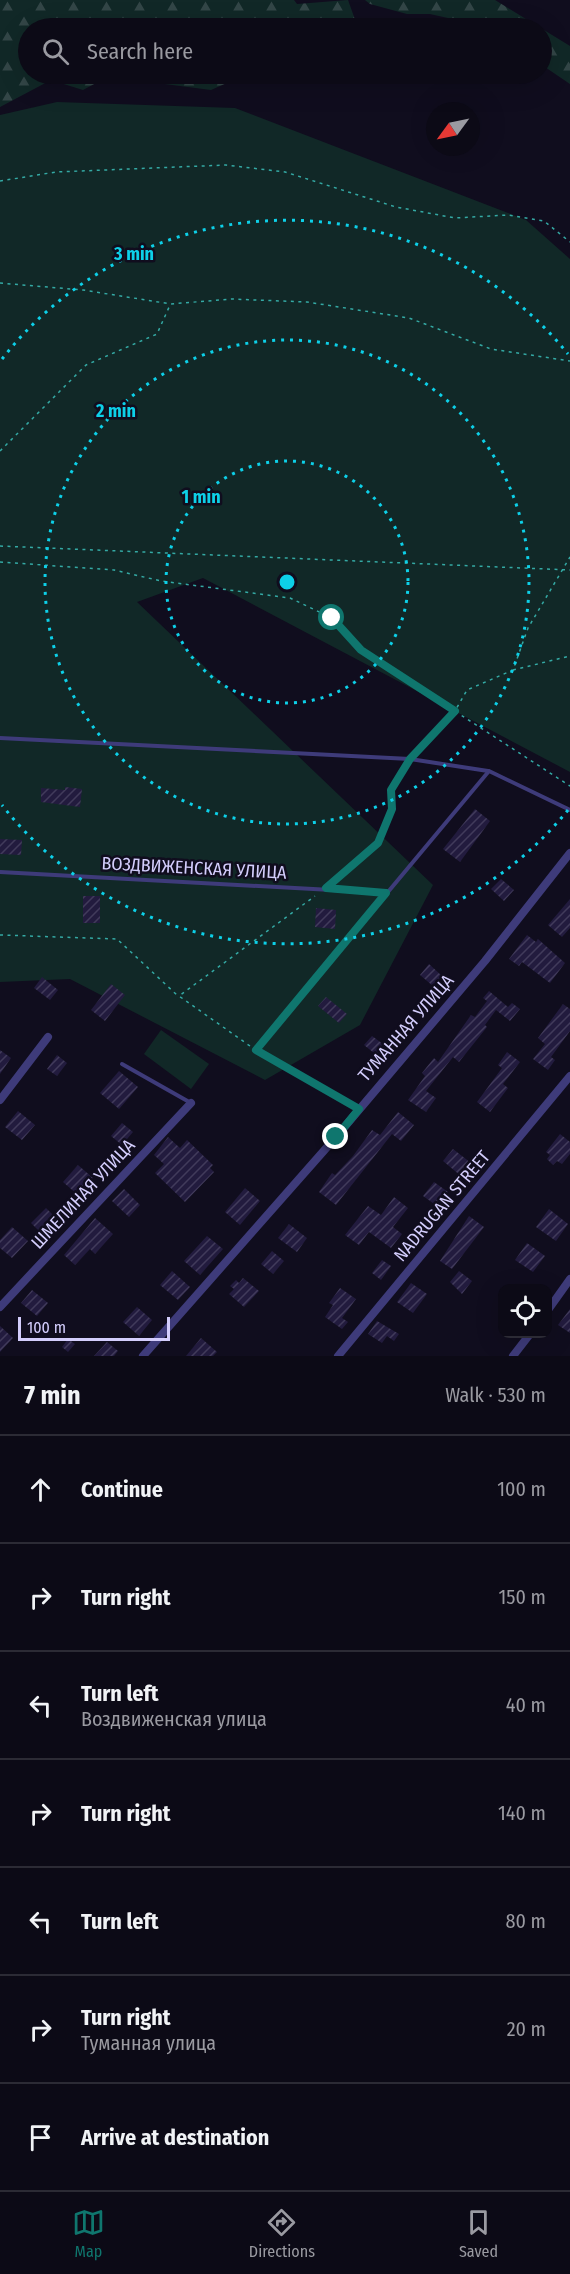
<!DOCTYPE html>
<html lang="en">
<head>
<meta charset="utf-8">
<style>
  body { margin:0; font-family:"Fira Sans Condensed",sans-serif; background:#15131f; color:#f1f3f6 }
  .controls { position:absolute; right:18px; bottom:18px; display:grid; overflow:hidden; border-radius:12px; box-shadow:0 6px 24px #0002 }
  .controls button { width:54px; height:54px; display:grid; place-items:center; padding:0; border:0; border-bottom:2px solid #2c2b35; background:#0c0a16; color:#f1f3f6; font:30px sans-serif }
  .compass { position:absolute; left:426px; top:102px; width:54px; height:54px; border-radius:50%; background:#0c0a16; box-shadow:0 6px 24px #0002; rotate:237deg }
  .scale { position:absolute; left:18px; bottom:15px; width:152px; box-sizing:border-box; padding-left:6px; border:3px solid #d3cdfc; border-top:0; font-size:16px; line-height:21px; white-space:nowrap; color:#d3cdfc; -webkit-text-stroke:4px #100d1e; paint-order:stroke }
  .stop { position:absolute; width:18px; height:18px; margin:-14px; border:4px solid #0f766e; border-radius:50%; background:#fff }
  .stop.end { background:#0f766e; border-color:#fff; box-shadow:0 2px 6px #0008 }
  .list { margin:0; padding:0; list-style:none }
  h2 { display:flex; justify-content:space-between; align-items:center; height:78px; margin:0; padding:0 24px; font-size:26px }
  h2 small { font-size:20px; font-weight:400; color:#9a9aa1 }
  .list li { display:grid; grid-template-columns:39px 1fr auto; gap:18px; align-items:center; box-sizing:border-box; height:108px; padding:0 24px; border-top:2px solid #2c2b35 }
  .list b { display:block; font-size:22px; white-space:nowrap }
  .list p { margin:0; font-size:20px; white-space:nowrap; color:#9a9aa1 }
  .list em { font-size:20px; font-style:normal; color:#9a9aa1 }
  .icon { flex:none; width:33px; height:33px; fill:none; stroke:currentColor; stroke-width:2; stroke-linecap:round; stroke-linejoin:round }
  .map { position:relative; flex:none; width:570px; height:1356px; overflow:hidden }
  .search { position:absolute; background:#0c0a16; box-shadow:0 6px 24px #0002; left:18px; right:18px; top:18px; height:66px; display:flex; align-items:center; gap:15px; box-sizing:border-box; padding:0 21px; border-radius:33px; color:#9a9aa1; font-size:22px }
  .sheet { height:834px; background:#0c0a16 }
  nav { display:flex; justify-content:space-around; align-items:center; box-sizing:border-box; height:84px; border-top:2px solid #2c2b35; background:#0c0a16; font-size:16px; color:#9a9aa1 }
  nav a { display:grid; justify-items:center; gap:3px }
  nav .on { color:#0f766e }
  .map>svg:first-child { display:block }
  .grass { fill:#112827 }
  .forest { fill:url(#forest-firs) }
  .building { fill:url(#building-hatch) }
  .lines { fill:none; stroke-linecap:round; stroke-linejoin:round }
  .path { stroke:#34a9a4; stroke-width:1.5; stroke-dasharray:3 4.5; stroke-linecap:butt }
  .service { stroke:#3e3b7a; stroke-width:4 }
  .minor { stroke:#3e3b7a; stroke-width:8 }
  .route { stroke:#0f766e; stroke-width:8 }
  .ring { fill:none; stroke:#0dd0e8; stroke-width:3; stroke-dasharray:3 6 }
  .labels { text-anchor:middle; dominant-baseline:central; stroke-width:5; stroke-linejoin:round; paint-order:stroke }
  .street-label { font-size:18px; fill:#d3cdfc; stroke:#100d1e }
  .centre { fill:#0dd0e8; stroke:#100d1e; stroke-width:3 }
  .ring-label { font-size:18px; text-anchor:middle; font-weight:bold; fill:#0dd0e8; stroke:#100d1e; stroke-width:5; stroke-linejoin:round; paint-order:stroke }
</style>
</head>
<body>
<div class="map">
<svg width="570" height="1356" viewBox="0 0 570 1356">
  <defs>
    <pattern id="forest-firs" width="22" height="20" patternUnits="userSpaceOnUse" patternTransform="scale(1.5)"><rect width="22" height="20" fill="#112827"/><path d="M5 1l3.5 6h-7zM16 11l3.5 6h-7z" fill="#334647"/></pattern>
    <pattern id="building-hatch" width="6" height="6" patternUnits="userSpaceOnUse" patternTransform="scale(1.5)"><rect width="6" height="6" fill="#221b3e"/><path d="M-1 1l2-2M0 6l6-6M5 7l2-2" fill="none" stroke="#413b5b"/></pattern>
  </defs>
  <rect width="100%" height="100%" fill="#100d1e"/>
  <g class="grass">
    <path d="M 57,102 L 235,108 L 526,220 L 570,259 L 570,772 L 203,578 L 137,602 L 433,885 L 360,1025 L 265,1080 L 70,979 L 0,982 L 0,115 Z"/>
    <path d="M 161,1030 L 209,1064 L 191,1089 L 144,1054 Z"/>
  </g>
  <g class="forest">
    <path d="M 0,0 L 294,0 L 297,4 L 348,0 L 358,28 L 28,28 L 28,74 L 98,74 L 96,83 L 83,90 L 51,80 L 0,107 Z"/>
    <path d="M 365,0 L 495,0 L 570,46 L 570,84 L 542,65 L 542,28 L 475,28 L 457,20 L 430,14 L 407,14 L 370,4 Z"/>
    <path d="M 152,74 L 247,74 L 211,90 L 165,84 Z"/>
  </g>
  <g class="building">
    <path d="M 65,787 L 82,789 L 80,807 L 41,802 L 41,788 L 65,790 Z"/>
    <path d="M 475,809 L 490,821 L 460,862 L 443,849 Z"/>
    <path d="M 0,839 L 22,840 L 21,855 L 0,854 Z"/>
    <path d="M 501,879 L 514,890 L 504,901 L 491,889 Z"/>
    <rect x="83" y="896" width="17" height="27"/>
    <path d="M 570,899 L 570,928 L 562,937 L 548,925 Z"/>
    <path d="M 316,908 L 336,910 L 335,929 L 315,927 Z"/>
    <path d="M 527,935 L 536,942 L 538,939 L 565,963 L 550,983 L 522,962 L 519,966 L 509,959 Z"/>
    <path d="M 429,964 L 442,976 L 433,986 L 420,975 Z"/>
    <path d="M 42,977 L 58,990 L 50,1000 L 34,988 Z"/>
    <path d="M 111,984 L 125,995 L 105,1021 L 91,1010 Z"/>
    <path d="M 489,991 L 508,1007 L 512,1003 L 520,1009 L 510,1021 L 496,1010 L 485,1025 L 487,1027 L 459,1062 L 453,1057 L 426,1091 L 436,1098 L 426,1112 L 408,1100 L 425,1076 L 422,1073 L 434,1058 L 438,1062 L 471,1015 L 475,1017 L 487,1001 L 483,998 Z"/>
    <path d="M 326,997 L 347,1014 L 339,1023 L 318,1006 Z"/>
    <path d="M 563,1004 L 570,1009 L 570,1031 L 551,1057 L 555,1060 L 548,1070 L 533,1059 L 545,1044 L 538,1038 Z"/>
    <path d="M 372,1036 L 387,1047 L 379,1057 L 364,1045 Z"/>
    <path d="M 0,1050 L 11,1058 L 0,1074 Z"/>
    <path d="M 507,1052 L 520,1062 L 503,1084 L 508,1088 L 490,1112 L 477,1102 L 502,1068 L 498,1065 Z"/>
    <path d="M 57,1055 L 67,1063 L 57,1076 L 47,1069 Z"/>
    <path d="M 119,1071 L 138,1087 L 119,1109 L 100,1093 Z"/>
    <path d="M 18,1111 L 35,1125 L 22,1140 L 5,1127 Z"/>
    <path d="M 398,1112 L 414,1125 L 401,1141 L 392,1134 L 336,1205 L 319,1192 L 332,1173 L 335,1175 L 353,1156 L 372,1130 L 380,1135 Z"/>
    <path d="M 122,1123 L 133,1132 L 122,1145 L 111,1136 Z"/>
    <path d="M 560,1134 L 570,1142 L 570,1154 L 562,1164 L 557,1161 L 553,1165 L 547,1159 L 550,1155 L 546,1152 Z"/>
    <path d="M 168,1137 L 180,1148 L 187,1140 L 213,1165 L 210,1168 L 214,1172 L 185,1202 L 155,1173 L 164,1164 L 154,1155 Z"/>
    <path d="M 453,1149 L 471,1163 L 461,1176 L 443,1161 Z"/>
    <path d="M 78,1165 L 93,1178 L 78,1195 L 63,1182 Z"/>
    <path d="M 434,1182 L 448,1192 L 437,1206 L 423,1196 Z"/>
    <path d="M 245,1188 L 260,1201 L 240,1225 L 225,1212 Z"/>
    <path d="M 124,1189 L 140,1205 L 129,1217 L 112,1201 Z"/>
    <path d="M 394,1197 L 408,1208 L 393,1227 L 402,1234 L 391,1248 L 369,1232 L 359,1245 L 345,1235 L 368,1206 L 381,1215 Z"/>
    <path d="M 46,1208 L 57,1219 L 43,1235 L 31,1223 Z"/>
    <path d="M 549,1209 L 568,1224 L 556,1241 L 536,1227 Z"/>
    <path d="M 469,1216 L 484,1227 L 452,1269 L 440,1261 Z"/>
    <path d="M 95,1218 L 113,1234 L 95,1254 L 90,1249 L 75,1265 L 64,1255 Z"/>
    <path d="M 289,1224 L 307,1238 L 297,1252 L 278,1238 Z"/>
    <path d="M 12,1227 L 28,1241 L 12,1258 L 0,1248 L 0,1240 Z"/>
    <path d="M 207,1236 L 223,1249 L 200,1275 L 184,1261 Z"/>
    <path d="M 527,1243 L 545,1256 L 533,1272 L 515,1260 Z"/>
    <path d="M 272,1251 L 284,1261 L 273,1274 L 261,1264 Z"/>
    <path d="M 382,1260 L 391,1266 L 381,1280 L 372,1273 Z"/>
    <path d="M 172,1271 L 190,1287 L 178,1300 L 160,1285 Z"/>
    <path d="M 459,1271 L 472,1281 L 462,1294 L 450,1282 Z"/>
    <path d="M 243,1278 L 259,1291 L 244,1307 L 229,1294 L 234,1289 L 230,1286 L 236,1280 L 239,1283 Z"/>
    <path d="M 411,1283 L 427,1294 L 413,1313 L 397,1302 Z"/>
    <path d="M 340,1288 L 356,1299 L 342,1318 L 348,1322 L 342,1329 L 325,1317 L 333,1305 L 329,1303 Z"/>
    <path d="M 32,1290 L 48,1303 L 37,1316 L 21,1303 Z"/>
    <path d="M 137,1307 L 152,1320 L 139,1336 L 123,1322 Z"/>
    <path d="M 570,1309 L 570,1333 L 558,1325 Z"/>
    <path d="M 377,1321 L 399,1334 L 394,1341 L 387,1336 L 382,1343 L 368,1334 Z"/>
    <path d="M 0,1326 L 13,1338 L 0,1352 Z"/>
    <path d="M 201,1338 L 217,1352 L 213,1356 L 186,1356 Z"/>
    <path d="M 68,1339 L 75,1344 L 68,1352 L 62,1347 Z"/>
    <path d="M 107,1342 L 118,1351 L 114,1356 L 94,1356 Z"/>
  </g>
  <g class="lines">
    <g class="path">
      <path d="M 0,181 L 56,172 L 226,165 L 285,172 L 396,207 L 455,218 L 508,215 L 544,221 L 570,242"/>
      <path d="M 0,283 L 83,290 L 171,304 L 231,299 L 307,302 L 409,318 L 491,349 L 570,361"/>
      <path d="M 0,451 L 86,365 L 157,334 L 170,305"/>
      <path d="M 0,546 L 570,570"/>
      <path d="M 0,562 L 114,570 L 161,581 L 290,598 L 332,618 L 361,650 L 570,786"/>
      <path d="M 513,670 L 570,656"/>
      <path d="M 417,752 L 455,711 L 467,690 L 513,670 L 528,628 L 570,557"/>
      <path d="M 330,883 L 378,843 L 392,809 L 391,790 L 405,767"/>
      <path d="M 0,935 L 117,939 L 178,996"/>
      <path d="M 250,1046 L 179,996 L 315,896"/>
    </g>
    <g class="service">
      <path d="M 0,738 L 410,759 L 488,771"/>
      <path d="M 0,872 L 386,893"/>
      <path d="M 122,1064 L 191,1103"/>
      <path d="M 358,1109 L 256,1050 L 489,771 L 570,810"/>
    </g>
    <g class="minor">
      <path d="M 0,1100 L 48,1037"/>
      <path d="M 0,1307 L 191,1103"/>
      <path d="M 548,1310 L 570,1279"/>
      <path d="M 143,1356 L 336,1137 L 485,961 L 570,853"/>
      <path d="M 338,1356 L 570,1076"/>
      <path d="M 513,1356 L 530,1334"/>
    </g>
  </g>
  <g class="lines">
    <path class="route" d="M 332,618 L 361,650 L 455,711 L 410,759 L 391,790 L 392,809 L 378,843 L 326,888 L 386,893 L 256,1050 L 359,1109 L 336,1137"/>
  </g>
  <g class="ring">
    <circle cx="287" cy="582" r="121"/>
    <circle cx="287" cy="582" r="242"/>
    <path d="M568 810A362 362 0 0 1 2 805M2 359A362 362 0 0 1 568 354"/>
  </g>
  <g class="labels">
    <g class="street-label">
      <text transform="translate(194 868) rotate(3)">ВОЗДВИЖЕНСКАЯ УЛИЦА</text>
      <text transform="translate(406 1028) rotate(-49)">ТУМАННАЯ УЛИЦА</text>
      <text transform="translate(83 1194) rotate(-47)">ШМЕЛИНАЯ УЛИЦА</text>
      <text transform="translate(442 1206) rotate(-50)">NADRUGAN STREET</text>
    </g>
  </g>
  <circle cx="287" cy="582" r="9" class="centre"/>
  <g class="ring-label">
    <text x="134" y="260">3 min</text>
    <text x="116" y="417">2 min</text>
    <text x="201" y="503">1 min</text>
  </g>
</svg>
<div class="controls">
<button><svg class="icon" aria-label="locate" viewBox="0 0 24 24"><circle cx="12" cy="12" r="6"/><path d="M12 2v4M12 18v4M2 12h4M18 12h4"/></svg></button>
</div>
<svg class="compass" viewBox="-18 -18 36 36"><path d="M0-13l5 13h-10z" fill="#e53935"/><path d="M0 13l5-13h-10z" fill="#9a9aa1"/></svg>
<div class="scale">100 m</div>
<div class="stop" style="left:332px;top:618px"></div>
<div class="stop end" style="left:336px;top:1137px"></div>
<div class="search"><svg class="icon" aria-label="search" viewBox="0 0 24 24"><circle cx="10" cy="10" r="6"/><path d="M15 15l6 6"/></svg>Search here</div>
</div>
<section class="sheet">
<h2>7 min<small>Walk · 530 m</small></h2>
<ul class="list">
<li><svg class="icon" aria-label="ahead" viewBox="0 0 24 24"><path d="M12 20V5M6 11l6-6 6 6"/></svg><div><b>Continue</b></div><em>100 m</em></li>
<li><svg class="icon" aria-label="right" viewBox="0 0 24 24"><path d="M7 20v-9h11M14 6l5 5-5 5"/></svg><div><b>Turn right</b></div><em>150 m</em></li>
<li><svg class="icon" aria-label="left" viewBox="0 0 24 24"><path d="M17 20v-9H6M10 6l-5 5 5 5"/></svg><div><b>Turn left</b><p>Воздвиженская улица</p></div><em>40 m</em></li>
<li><svg class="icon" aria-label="right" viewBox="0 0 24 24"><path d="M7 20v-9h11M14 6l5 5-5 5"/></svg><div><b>Turn right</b></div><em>140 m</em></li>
<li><svg class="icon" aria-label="left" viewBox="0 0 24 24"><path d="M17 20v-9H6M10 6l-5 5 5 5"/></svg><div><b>Turn left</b></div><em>80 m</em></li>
<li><svg class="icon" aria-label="right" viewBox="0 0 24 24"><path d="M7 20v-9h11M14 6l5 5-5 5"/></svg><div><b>Turn right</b><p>Туманная улица</p></div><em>20 m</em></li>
<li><svg class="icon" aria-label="arrive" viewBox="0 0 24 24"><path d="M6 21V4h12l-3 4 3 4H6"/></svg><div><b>Arrive at destination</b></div></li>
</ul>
</section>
<nav>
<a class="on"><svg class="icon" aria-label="map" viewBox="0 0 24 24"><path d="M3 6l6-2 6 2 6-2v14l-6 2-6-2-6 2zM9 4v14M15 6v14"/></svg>Map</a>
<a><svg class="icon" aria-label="directions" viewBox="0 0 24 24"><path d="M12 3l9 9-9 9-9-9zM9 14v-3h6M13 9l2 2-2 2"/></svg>Directions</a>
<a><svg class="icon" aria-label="saved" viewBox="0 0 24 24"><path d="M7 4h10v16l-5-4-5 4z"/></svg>Saved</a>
</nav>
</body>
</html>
